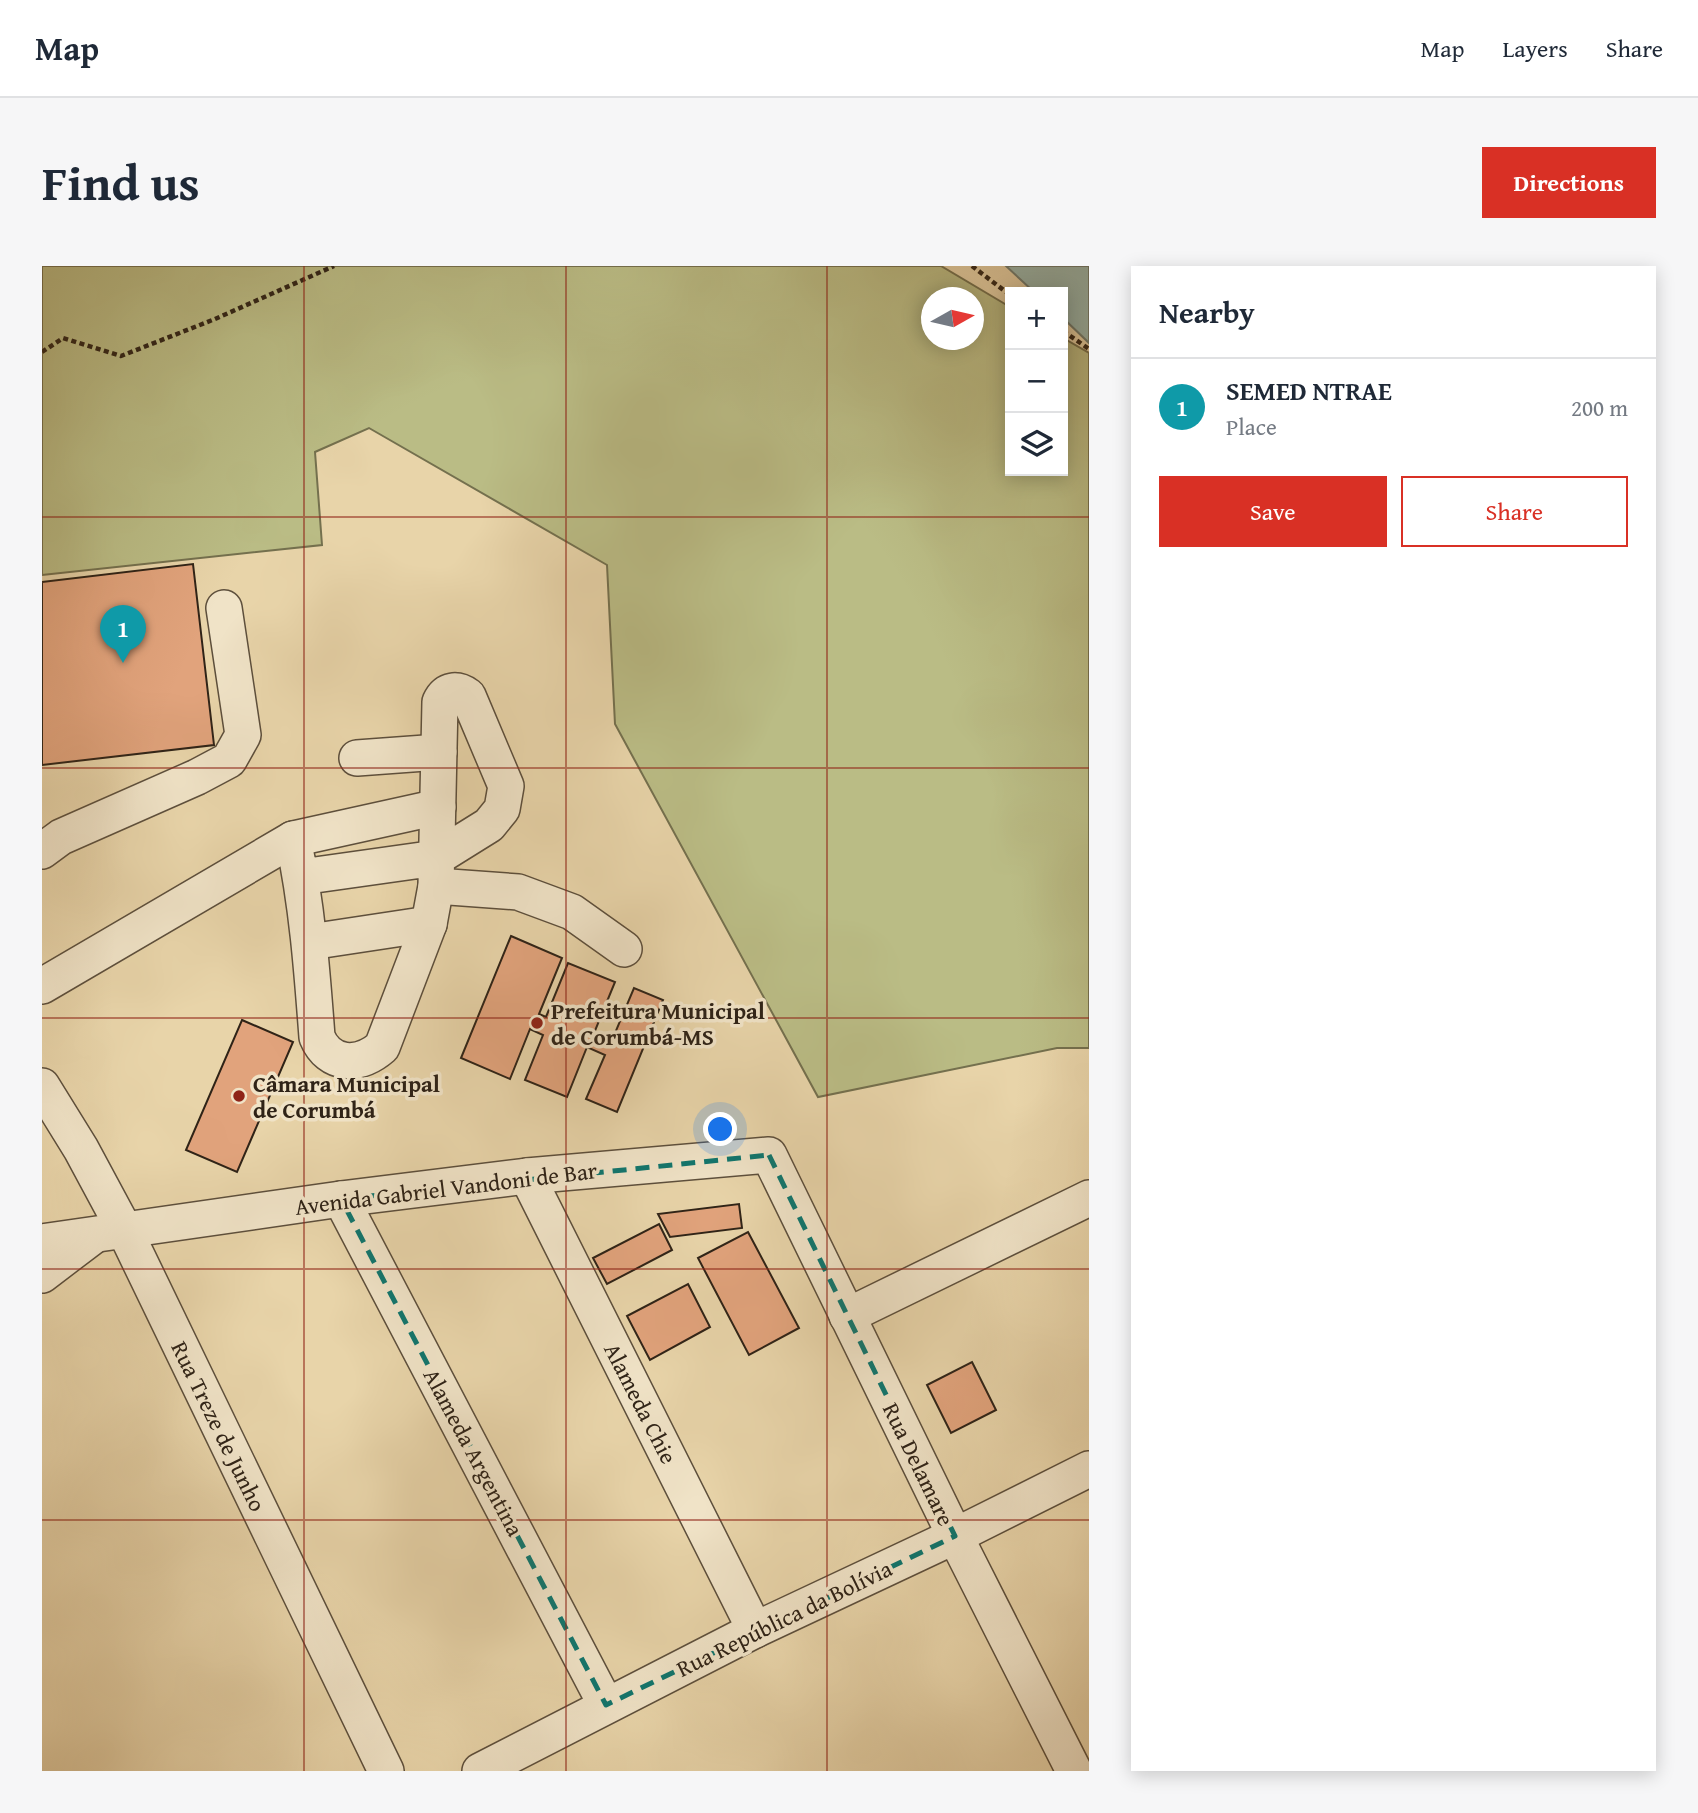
<!DOCTYPE html>
<html lang="en">
<head>
<meta charset="utf-8">
<style>
  body { margin:0; font-family:"Gentium Book Plus",serif; background:#f6f6f7; color:#1f2937 }
  .controls { position:absolute; right:21px; top:21px; display:grid; overflow:hidden; border-radius:0px; box-shadow:0 4px 18px #0003 }
  .controls button { width:63px; height:63px; display:grid; place-items:center; padding:0; border:0; border-bottom:2px solid #e0e1e3; background:#fff; color:#1f2937; font:35px sans-serif }
  .compass { position:absolute; left:879px; top:21px; width:63px; height:63px; border-radius:50%; background:#fff; box-shadow:0 4px 18px #0003; rotate:82deg }
  .you { position:absolute; left:679px; top:864px; width:24px; height:24px; margin:-18px; border:5px solid #fff; border-radius:50%; background:#1a73e8; box-shadow:0 0 0 10px #1a73e833 }
  .badge { display:grid; place-items:center; width:46px; height:46px; border-radius:50%; background:#d93025; color:#fff; font-size:23px; font-weight:700 }
  .pin { position:absolute; translate:-50% -58px; filter:drop-shadow(0 2px 4px #0008) }
  .pin::after { content:''; position:absolute; top:37px; width:24px; height:21px; background:inherit; clip-path:polygon(0 0,100% 0,50% 100%) }
  .list { margin:0; padding:0; list-style:none }
  h2 { display:flex; justify-content:space-between; align-items:center; height:91px; margin:0; padding:0 28px; font-size:30px }
  h2 small { font-size:23px; font-weight:400; color:#747a83 }
  .list li { display:grid; grid-template-columns:46px 1fr auto; gap:21px; align-items:center; box-sizing:border-box; height:98px; padding:0 28px; border-top:2px solid #e0e1e3 }
  .list b { display:block; font-size:26px; white-space:nowrap }
  .list p { margin:0; font-size:23px; white-space:nowrap; color:#747a83 }
  .list em { font-size:23px; font-style:normal; color:#747a83 }
  .actions { display:flex; gap:14px; padding:21px 28px }
  .actions a { flex:1; padding:16px 0; border:2px solid #d93025; border-radius:0px; text-align:center; font-size:24px; color:#d93025 }
  .actions .main { background:#d93025; color:#fff }
  .icon { flex:none; width:38px; height:38px; fill:none; stroke:currentColor; stroke-width:2; stroke-linecap:round; stroke-linejoin:round }
  .map { position:relative; flex:none; width:1047px; height:1505px; overflow:hidden; border-radius:0px }
  header { display:flex; align-items:center; gap:42px; box-sizing:border-box; height:98px; padding:0 35px; background:#fff; border-bottom:2px solid #e0e1e3 }
  header strong { font-size:33px }
  nav { display:flex; gap:38px; margin-inline-start:auto; font-size:24px }
  .intro { display:flex; align-items:center; justify-content:space-between; box-sizing:border-box; height:168px; padding:0 42px }
  h1 { margin:0; font-size:49px }
  .button { padding:18px 32px; border-radius:0px; background:#d93025; color:#fff; font-size:24px; font-weight:700 }
  main { display:flex; gap:42px; padding:0 42px }
  aside { flex:1; background:#fff; border-radius:0px; box-shadow:0 4px 18px #0003 }
  .map>svg:first-child { display:block }
  .green { fill:#babc85; stroke:#74704e; stroke-width:2; fill-rule:evenodd }
  .water { fill:#98b7af; stroke:#6e7c72; stroke-width:2 }
  .building { fill:#e1a37c; stroke:#2f2317; stroke-width:2 }
  .lines { fill:none; stroke-linecap:round; stroke-linejoin:round }
  .minor-casing { stroke:#5d4f3c; stroke-width:38 }
  .path { stroke:#2f2317; stroke-width:4.5; stroke-dasharray:5 3.5; stroke-linecap:butt }
  .minor { stroke:#f0e3c7; stroke-width:35 }
  .marked { fill:none; stroke:#0f766e; stroke-width:5; stroke-dasharray:14 9; stroke-linejoin:round }
  .grid { fill:none; stroke:#8f2418; stroke-width:2; stroke-opacity:0.55 }
  .poi-dot { fill:#8f2418; stroke:#f0e3c7; stroke-width:2.5 }
  .labels { text-anchor:middle; dominant-baseline:central; stroke-width:7; stroke-linejoin:round; paint-order:stroke }
  .poi-label { font-size:23px; font-weight:bold; fill:#2f2317; stroke:#f0e3c7; text-anchor:start }
  .street-label { font-size:23px; fill:#2f2317; stroke:#f0e3c7 }
</style>
</head>
<body>
<header>
<strong>Map</strong>
<nav><a>Map</a><a>Layers</a><a>Share</a></nav>
</header>
<div class="intro"><h1>Find us</h1><a class="button">Directions</a></div>
<main>
<div class="map">
<svg width="1047" height="1505" viewBox="0 0 1047 1505">
  <rect width="100%" height="100%" fill="#e8d4a9"/>
  <filter id="stains"><feTurbulence type="fractalNoise" baseFrequency=".00286" numOctaves="4"/><feColorMatrix values="0 0 0 0 .2 0 0 0 0 .09 0 0 0 0 .02 0 0 0 .5 -.17"/></filter>
  <radialGradient id="worn" r=".72"><stop offset=".6" stop-color="#630" stop-opacity="0"/><stop offset="1" stop-color="#630" stop-opacity=".3"/></radialGradient>
  <path class="green" d="M 0,0 L 899,0 L 968,41 L 968,205 L 1021,205 L 1021,72 L 1047,87 L 1047,782 L 1015,782 L 776,831 L 573,458 L 565,299 L 327,162 L 273,186 L 280,279 L 0,309 ZM 890,32 L 932,32 L 932,74 L 890,74 Z"/>
  <path class="water" d="M 964,0 L 1047,0 L 1047,77 L 1021,52 L 1021,26 L 992,26 Z"/>
  <g class="building">
    <path d="M 151,298 L 172,479 L 0,499 L 0,316 Z"/>
    <path d="M 469,670 L 520,692 L 497,748 L 504,751 L 526,697 L 573,716 L 550,772 L 568,779 L 592,722 L 621,734 L 575,846 L 544,833 L 563,789 L 545,781 L 525,831 L 483,814 L 501,769 L 488,763 L 468,813 L 419,792 Z"/>
    <path d="M 200,754 L 251,776 L 195,906 L 144,884 Z"/>
    <path d="M 697,938 L 700,962 L 628,971 L 616,948 Z"/>
    <path d="M 617,958 L 630,984 L 565,1018 L 551,992 Z"/>
    <path d="M 706,966 L 757,1062 L 707,1089 L 656,992 Z"/>
    <path d="M 646,1018 L 668,1061 L 608,1094 L 585,1050 Z"/>
    <path d="M 930,1096 L 954,1144 L 909,1167 L 885,1119 Z"/>
  </g>
  <g class="lines">
    <g class="minor-casing">
      <g id="minor">
        <path d="M 315,492 L 397,486"/>
        <path d="M 251,573 C 265,638 270,704 275,771 C 287,800 317,801 340,781 L 387,658 L 394,620 L 398,436 C 404,423 415,422 426,430 L 464,520 L 460,543 L 447,559 L 394,592 L 259,611"/>
        <path d="M 0,585 L 19,571 L 155,511 L 187,494 L 201,469 L 182,342"/>
        <path d="M 394,620 L 476,626 L 530,646 L 582,683"/>
        <path d="M 268,676 L 387,658"/>
        <path d="M 0,720 L 251,573 L 396,541"/>
        <path d="M 0,820 L 39,883 L 82,963 L 344,1505"/>
        <path d="M 485,910 L 713,1364"/>
        <path d="M 299,933 L 564,1439"/>
        <path d="M 0,976 L 299,933 L 485,910 L 727,889 L 913,1270 L 1032,1505"/>
        <path d="M 0,1009 L 50,971"/>
        <path d="M 805,1050 L 1047,932"/>
        <path d="M 438,1505 L 713,1364 L 913,1270 L 1047,1203"/>
      </g>
    </g>
    <g class="path">
      <path d="M 930,0 L 968,29"/>
      <path d="M 1021,65 L 1047,83"/>
      <path d="M 0,86 L 21,72 L 79,90 L 173,53 L 292,0"/>
    </g>
    <use href="#minor" class="minor"/>
  </g>
  <path class="marked" d="M 727,889 L 913,1270 L 564,1439 L 299,933 Z"/>
  <path class="grid" d="M 262,0 L 262,1505M 524,0 L 524,1505M 785,0 L 785,1505M 0,251 L 1047,251M 0,502 L 1047,502M 0,752 L 1047,752M 0,1003 L 1047,1003M 0,1254 L 1047,1254"/>
  <g class="poi-dot">
    <circle cx="495" cy="757" r="7"/>
    <circle cx="197" cy="830" r="7"/>
  </g>
  <g class="labels">
    <g class="poi-label">
      <text x="509" y="744">Prefeitura Municipal<tspan x="509" dy="26">de Corumbá-MS</tspan></text>
      <text x="211" y="817">Câmara Municipal<tspan x="211" dy="26">de Corumbá</tspan></text>
    </g>
    <g class="street-label">
      <text transform="translate(404 922) rotate(-7)">Avenida Gabriel Vandoni de Bar</text>
      <text transform="translate(599 1137) rotate(63)">Alameda Chie</text>
      <text transform="translate(177 1160) rotate(64)">Rua Treze de Junho</text>
      <text transform="translate(432 1186) rotate(62)">Alameda Argentina</text>
      <text transform="translate(877 1198) rotate(64)">Rua Delamare</text>
      <text transform="translate(742 1352) rotate(-26)">Rua República da Bolívia</text>
    </g>
  </g>
  <rect width="100%" height="100%" filter="url(#stains)"/>
  <rect width="100%" height="100%" fill="url(#worn)"/>
</svg>
<div class="controls">
<button>+</button>
<button>−</button>
<button><svg class="icon" aria-label="layers" viewBox="0 0 24 24"><path d="M12 4l9 5-9 5-9-5zM3 14l9 5 9-5"/></svg></button>
</div>
<svg class="compass" viewBox="-18 -18 36 36"><path d="M0-13l5 13h-10z" fill="#e53935"/><path d="M0 13l5-13h-10z" fill="#747a83"/></svg>
<div class="you"></div>
<div class="pin badge" style="left:81px;top:397px;background:#0f9aa8">1</div>
</div>
<aside>
<h2>Nearby<small></small></h2>
<ul class="list">
<li><span class="badge" style="background:#0f9aa8">1</span><div><b>SEMED NTRAE</b><p>Place</p></div><em>200 m</em></li>
</ul>
<div class="actions"><a class="main">Save</a><a>Share</a></div>
</aside>
</main>
</body>
</html>
